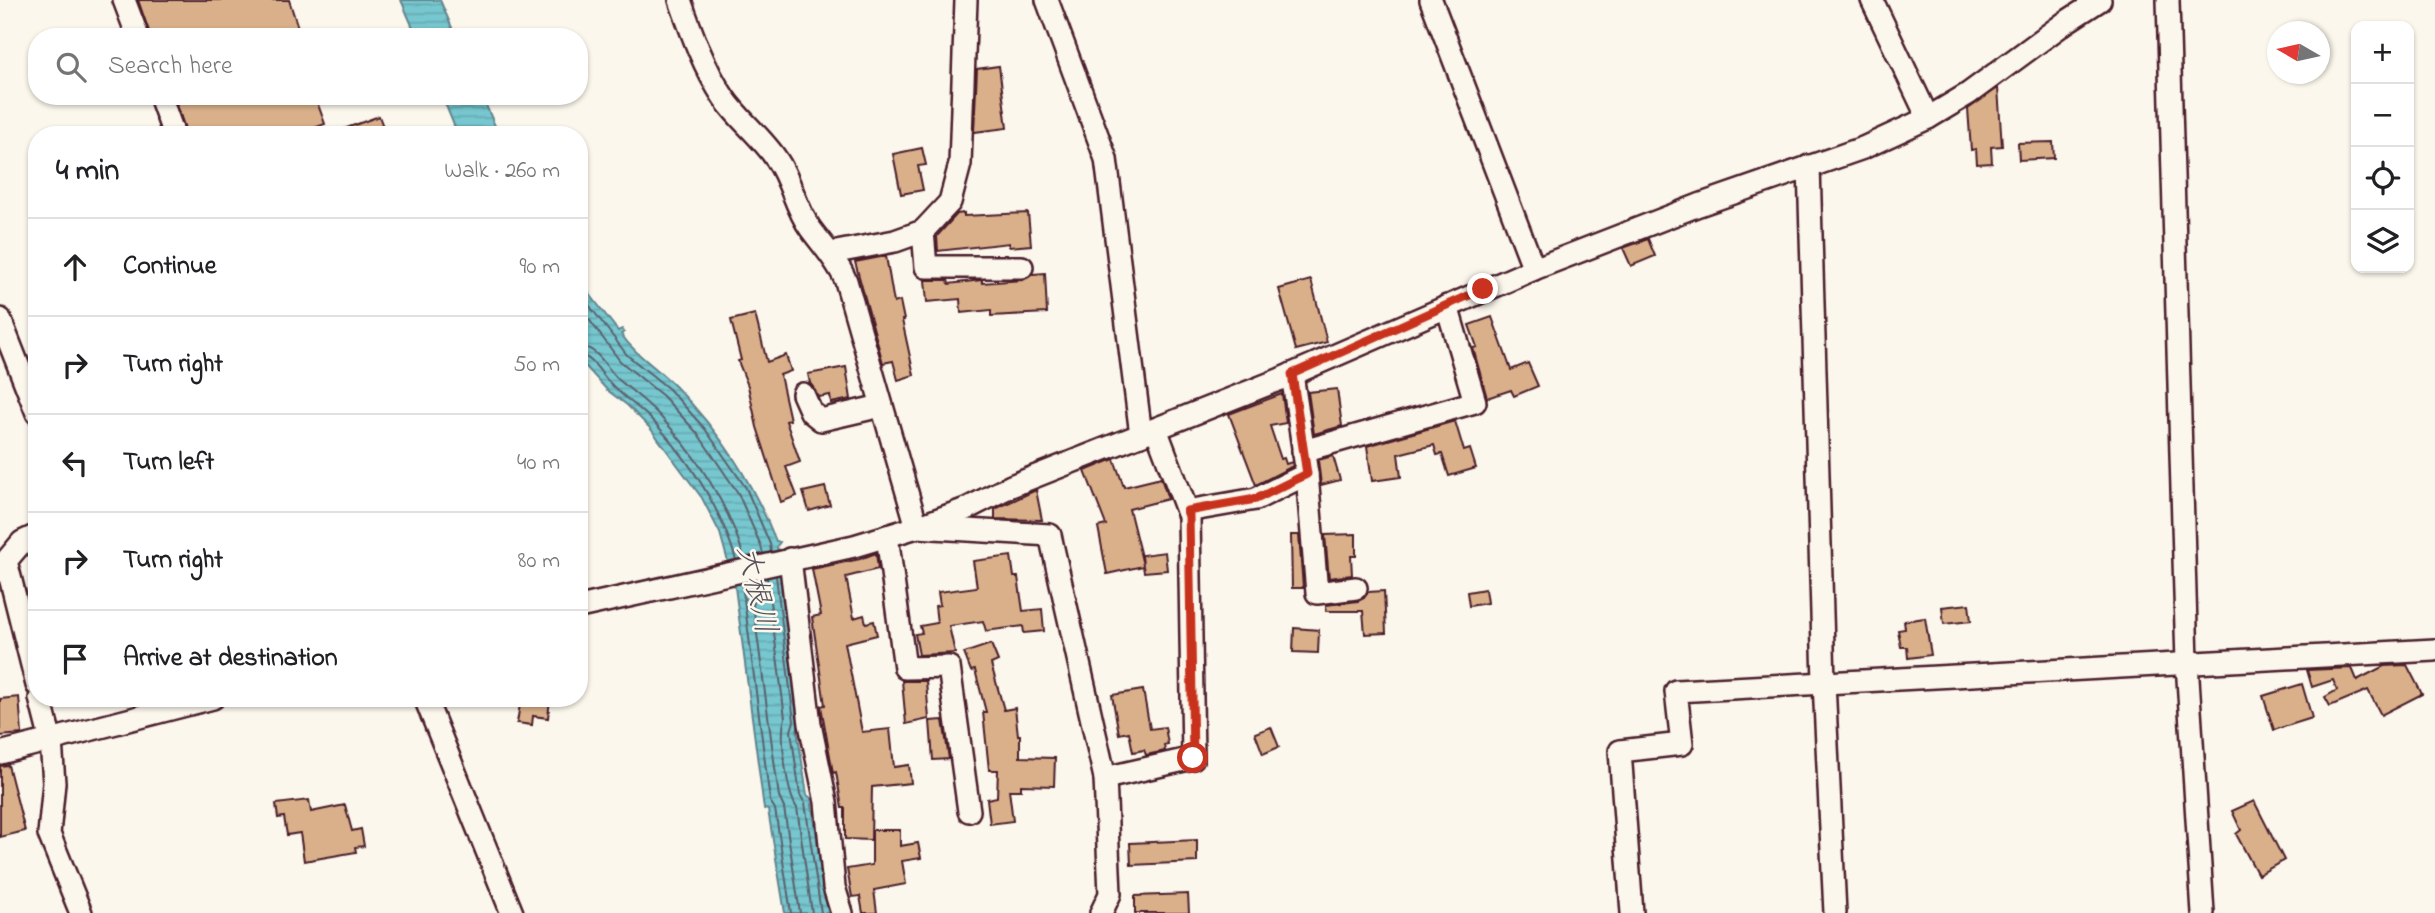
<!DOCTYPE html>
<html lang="en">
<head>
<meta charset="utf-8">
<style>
  body { margin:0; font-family:"Indie Flower","Klee One",sans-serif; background:#f6f6f6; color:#202124 }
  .controls { position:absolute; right:21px; top:21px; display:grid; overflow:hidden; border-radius:14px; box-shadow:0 2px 5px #0004 }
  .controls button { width:63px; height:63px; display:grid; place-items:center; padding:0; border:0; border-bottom:2px solid #e0e0e0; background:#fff; color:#202124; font:35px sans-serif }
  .compass { position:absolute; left:2267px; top:21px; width:63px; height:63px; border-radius:50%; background:#fff; box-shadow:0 2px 5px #0004; rotate:279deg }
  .stop { position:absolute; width:21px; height:21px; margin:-16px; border:5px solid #c8321e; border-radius:50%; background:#fff }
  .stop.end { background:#c8321e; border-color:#fff; box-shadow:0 2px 7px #0008 }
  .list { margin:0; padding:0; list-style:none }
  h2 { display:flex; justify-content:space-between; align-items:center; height:91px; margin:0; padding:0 28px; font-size:30px }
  h2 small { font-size:23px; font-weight:400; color:#757577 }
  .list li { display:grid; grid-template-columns:46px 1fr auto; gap:21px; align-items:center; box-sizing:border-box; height:98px; padding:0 28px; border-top:2px solid #e0e0e0 }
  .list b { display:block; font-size:26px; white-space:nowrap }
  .list em { font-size:23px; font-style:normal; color:#757577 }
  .icon { flex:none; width:38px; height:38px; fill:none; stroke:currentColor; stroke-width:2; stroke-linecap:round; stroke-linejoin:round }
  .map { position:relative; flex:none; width:2435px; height:913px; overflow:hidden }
  .search { position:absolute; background:#fff; box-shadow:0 2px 5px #0004; left:28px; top:28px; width:560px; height:77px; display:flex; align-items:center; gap:18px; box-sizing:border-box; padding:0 24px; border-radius:28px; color:#757577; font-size:26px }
  .panel { position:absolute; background:#fff; box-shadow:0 2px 5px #0004; left:28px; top:126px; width:560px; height:581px; border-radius:28px }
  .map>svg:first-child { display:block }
  .water { fill:url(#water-rules); stroke:#64848d; stroke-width:2 }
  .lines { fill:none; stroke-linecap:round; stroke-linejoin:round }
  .shore { stroke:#5c626d; stroke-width:2 }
  .building { fill:#d9b08a; stroke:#4a1f2b; stroke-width:2 }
  .minor-casing { stroke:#4a1f2b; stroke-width:26 }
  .minor { stroke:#fbf7ec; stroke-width:21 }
  .route { stroke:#c8321e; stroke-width:9 }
  .labels { text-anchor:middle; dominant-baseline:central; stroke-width:5; stroke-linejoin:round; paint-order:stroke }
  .water-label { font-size:30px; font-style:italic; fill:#57515c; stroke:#fbf7ec }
</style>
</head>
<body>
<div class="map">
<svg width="2435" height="913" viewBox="0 0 2435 913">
  <defs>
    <pattern id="water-rules" width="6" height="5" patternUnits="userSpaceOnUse" patternTransform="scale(1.75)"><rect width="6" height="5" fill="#76c7cf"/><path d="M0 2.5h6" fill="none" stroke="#68aab2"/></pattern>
  </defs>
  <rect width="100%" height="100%" fill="#fbf7ec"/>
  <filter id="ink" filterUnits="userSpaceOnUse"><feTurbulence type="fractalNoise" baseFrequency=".0143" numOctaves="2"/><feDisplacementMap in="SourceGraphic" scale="14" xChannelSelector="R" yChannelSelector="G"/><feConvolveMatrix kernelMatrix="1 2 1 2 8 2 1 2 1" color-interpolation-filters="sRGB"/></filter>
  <g filter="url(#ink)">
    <g class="water">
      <path d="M 401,0 L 440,0 L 456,37 L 417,37 Z"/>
      <path d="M 442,96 L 482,96 L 499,135 L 458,135 Z"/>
      <path d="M 579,280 L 618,331 L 622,329 L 624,332 L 621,334 C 636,356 658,368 676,387 C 722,435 751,479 776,541 L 780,542 L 777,546 L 785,588 L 801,725 L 797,729 L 807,795 L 811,798 L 828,913 L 785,913 L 768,810 L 764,809 L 735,587 L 720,533 L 702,498 L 650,428 L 627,405 L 607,390 L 579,359 Z"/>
    </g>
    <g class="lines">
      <g class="shore">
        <path d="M 579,292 L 627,355 L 669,389 L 705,429 L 746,488 L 770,544 L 771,552"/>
        <path d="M 579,306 L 620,361 L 663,396 L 698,434 L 738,493 L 761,546 L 763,554"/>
        <path d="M 579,346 C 598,347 606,368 619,380 C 633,392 647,402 659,415 C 696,454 730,507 744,558"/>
        <path d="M 579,355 C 592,356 601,374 610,383 C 623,397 640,408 654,422 C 690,461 721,509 736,560"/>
        <path d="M 776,576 L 794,721 L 791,731 L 800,795 L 805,803 L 821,913"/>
        <path d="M 767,578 L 785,718 C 779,735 787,794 797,808 L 812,913"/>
        <path d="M 750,582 L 779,797 L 784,808 L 800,913"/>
        <path d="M 742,583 L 770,801 L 775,809 L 791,913"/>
      </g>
    </g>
    <g class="building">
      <path d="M 138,0 L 289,0 L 301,37 L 151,37 Z"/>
      <path d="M 999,66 L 1007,128 L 974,132 L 977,69 Z"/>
      <path d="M 1998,88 L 2002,146 L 1991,147 L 1992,163 L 1977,164 L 1976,149 L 1971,150 L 1968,109 Z"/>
      <path d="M 174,96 L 315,96 L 325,124 L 295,135 L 187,135 Z"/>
      <path d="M 379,116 L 385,132 L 377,135 L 333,135 L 333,133 Z"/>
      <path d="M 2053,142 L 2054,158 L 2019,160 L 2018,143 Z"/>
      <path d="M 922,148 L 926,165 L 918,166 L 923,190 L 901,194 L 893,154 Z"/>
      <path d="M 964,213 L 964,216 L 1028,213 L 1031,245 L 1009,247 L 1009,243 L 938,251 L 937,236 L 957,214 Z"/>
      <path d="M 1648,239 L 1655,256 L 1631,266 L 1623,248 Z"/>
      <path d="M 886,256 L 894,303 L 900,301 L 904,320 L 902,320 L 914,375 L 898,380 L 893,361 L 883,363 L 855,262 Z"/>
      <path d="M 1045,273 L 1047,313 L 991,316 L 991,310 L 961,313 L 960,299 L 927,302 L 925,280 L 948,280 L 949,284 L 982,280 L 982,283 L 1023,280 L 1033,274 Z"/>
      <path d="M 1311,280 L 1327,342 L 1296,350 L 1279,289 Z"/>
      <path d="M 755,314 L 767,362 L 786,355 L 791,371 L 780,375 L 790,420 L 786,421 L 800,462 L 786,467 L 797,496 L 781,502 L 757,427 L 748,386 L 738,361 L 741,360 L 731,320 Z"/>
      <path d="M 1492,317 L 1511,370 L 1528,363 L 1538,386 L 1514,396 L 1511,390 L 1487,398 L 1473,348 L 1477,347 L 1469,325 Z"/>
      <path d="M 846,367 L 851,399 L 831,403 L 830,395 L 819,397 L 810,383 L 808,374 Z"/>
      <path d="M 1337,389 L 1342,426 L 1314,434 L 1308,392 Z"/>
      <path d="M 1282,394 L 1286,423 L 1270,426 L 1281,459 L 1284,458 L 1286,464 L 1292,462 L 1293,466 L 1256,485 L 1229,414 Z"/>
      <path d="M 1455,421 L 1464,451 L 1470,449 L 1476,468 L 1449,476 L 1442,454 L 1437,455 L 1434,445 L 1398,454 L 1401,477 L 1372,481 L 1367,446 Z"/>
      <path d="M 1333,456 L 1340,480 L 1321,485 L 1318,460 Z"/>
      <path d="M 1114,459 L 1124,487 L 1161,478 L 1168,499 L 1129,509 L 1143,565 L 1142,555 L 1165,552 L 1167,570 L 1144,572 L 1143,566 L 1107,574 L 1098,527 L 1106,525 L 1085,471 Z"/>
      <path d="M 825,487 L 830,505 L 809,511 L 803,492 Z"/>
      <path d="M 1036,490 L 1042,520 L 995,519 L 995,509 Z"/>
      <path d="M 1356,534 L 1356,556 L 1351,556 L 1352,575 L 1329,578 L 1325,535 Z"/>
      <path d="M 1291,535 L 1299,535 L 1303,588 L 1292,588 Z"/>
      <path d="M 876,553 L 878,569 L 846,577 L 854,618 L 864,615 L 866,623 L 874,621 L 877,635 L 845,643 L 862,732 L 890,729 L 894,767 L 909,765 L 911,783 L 872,787 L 871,840 L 845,839 L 845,808 L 842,808 L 836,772 L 833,773 L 821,706 L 825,705 L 812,617 L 821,615 L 812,569 L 860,559 Z"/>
      <path d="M 1011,556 L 1014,577 L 1018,577 L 1023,611 L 1042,609 L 1044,631 L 1024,633 L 1023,626 L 986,631 L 983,621 L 949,626 L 955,653 L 919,655 L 915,634 L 922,633 L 920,626 L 937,623 L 935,606 L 940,605 L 938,592 L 977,587 L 973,561 Z"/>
      <path d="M 1485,589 L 1487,603 L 1469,606 L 1467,592 Z"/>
      <path d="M 1384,591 L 1386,633 L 1365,634 L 1363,611 L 1326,611 L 1326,605 L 1358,601 L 1364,598 L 1368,592 Z"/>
      <path d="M 1969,604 L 1971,621 L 1944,624 L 1942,607 Z"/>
      <path d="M 1925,618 L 1931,655 L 1908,658 L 1907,647 L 1901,647 L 1898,630 L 1905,629 L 1904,621 Z"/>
      <path d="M 1294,628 L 1319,630 L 1318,653 L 1293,652 Z"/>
      <path d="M 991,644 L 998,661 L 991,664 L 1004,710 L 1015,708 L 1018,735 L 1020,735 L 1020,757 L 1055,758 L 1054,786 L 1021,785 L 1021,790 L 1009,790 L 1013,821 L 990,824 L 987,799 L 997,797 L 998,770 L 989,770 L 983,712 L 986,712 L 975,670 L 971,671 L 964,653 Z"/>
      <path d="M 2407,665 L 2422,694 L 2381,715 L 2368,690 L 2330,706 L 2325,697 L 2337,690 L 2333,680 L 2312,687 L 2307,670 L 2352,668 L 2357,680 L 2384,666 Z"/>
      <path d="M 902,681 L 926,681 L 929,719 L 906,724 Z"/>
      <path d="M 2302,684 L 2312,718 L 2274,730 L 2263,696 Z"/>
      <path d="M 1143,690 L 1150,729 L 1165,727 L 1168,744 L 1164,745 L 1165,751 L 1146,755 L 1144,750 L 1133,752 L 1129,732 L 1119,734 L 1112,695 Z"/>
      <path d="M 19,697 L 22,734 L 0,736 L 0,699 Z"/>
      <path d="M 521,698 L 550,698 L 548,718 L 533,716 L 532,725 L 517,723 Z"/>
      <path d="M 943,720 L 949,759 L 933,760 L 930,721 Z"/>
      <path d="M 1271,727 L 1279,747 L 1263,754 L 1255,733 Z"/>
      <path d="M 8,765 L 25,831 L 0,837 L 0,766 Z"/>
      <path d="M 309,800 L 311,812 L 345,805 L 352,831 L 361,829 L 364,846 L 355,847 L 356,852 L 304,861 L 300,833 L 287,835 L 284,817 L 278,818 L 276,804 Z"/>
      <path d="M 2254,801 L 2284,860 L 2258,875 L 2236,834 L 2241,830 L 2232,811 Z"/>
      <path d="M 872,830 L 900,830 L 900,846 L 918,843 L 921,858 L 902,861 L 906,884 L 874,890 L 877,913 L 863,913 L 860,896 L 852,897 L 847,869 L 872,865 Z"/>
      <path d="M 1197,840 L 1197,862 L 1131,865 L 1130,843 Z"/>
      <path d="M 1188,894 L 1189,913 L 1135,913 L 1135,896 Z"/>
    </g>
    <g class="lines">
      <g class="minor-casing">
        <g id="minor">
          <path d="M 124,0 L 138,37"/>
          <path d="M 680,0 C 692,34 704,68 724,98 C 739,120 762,137 777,160 C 791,180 795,207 810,228 C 823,246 837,260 846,281 L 917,527 L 1050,535 L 1105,778 L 1110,894 L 1101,913"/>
          <path d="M 1047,0 L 1106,159 L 1141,435"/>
          <path d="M 1431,0 L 1534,269"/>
          <path d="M 1872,0 L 1928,118"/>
          <path d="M 2168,0 L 2187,663 L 2203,913"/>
          <path d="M 160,96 L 174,135"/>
          <path d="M 1809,166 L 1824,682 L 1835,913"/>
          <path d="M 923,231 L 926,267 L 1022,267"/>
          <path d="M 831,253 L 895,241 L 923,231 L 950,202 L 960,164 L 966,0"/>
          <path d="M 0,319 L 37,413"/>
          <path d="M 803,394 L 811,412 L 821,420 L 881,406"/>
          <path d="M 1303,451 L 1475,402 L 1447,306"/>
          <path d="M 1307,474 L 1317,593 L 1356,588"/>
          <path d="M 1187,511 L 1256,499 L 1307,474 L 1292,374"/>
          <path d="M 37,535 L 22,542 L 6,561 L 37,685"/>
          <path d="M 887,536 L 905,668 L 949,667 L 969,811"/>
          <path d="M 790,559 L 810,724 L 826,802 L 834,887 L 842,913"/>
          <path d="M 579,607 L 854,546 L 917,527 L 966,509 L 1011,486 L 1281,379 L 1534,269 L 1699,205 L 1863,148 L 1928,118 L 1968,94 L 2066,22 L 2100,0"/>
          <path d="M 40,698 L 51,741 L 54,783 L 49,834 L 81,913"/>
          <path d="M 425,698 L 512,913"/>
          <path d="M 0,753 L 213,698"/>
          <path d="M 1105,778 L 1193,758 L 1189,516 L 1156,429"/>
          <path d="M 1632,913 L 1620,751 L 1682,744 L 1676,691 L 2435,650"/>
        </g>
      </g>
      <use href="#minor" class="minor"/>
    </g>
  </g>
  <g class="lines" filter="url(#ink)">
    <path class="route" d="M 1193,758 L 1189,516 L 1187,511 L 1256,499 L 1307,474 L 1292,374 L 1483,289"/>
  </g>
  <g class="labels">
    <g class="water-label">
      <text transform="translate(755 590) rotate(77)">大根川</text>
    </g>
  </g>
</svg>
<div class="controls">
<button>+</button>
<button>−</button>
<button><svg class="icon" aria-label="locate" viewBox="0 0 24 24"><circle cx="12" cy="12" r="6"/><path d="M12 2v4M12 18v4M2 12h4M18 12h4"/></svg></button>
<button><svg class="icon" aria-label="layers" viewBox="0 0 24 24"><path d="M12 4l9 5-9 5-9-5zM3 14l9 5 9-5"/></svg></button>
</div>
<svg class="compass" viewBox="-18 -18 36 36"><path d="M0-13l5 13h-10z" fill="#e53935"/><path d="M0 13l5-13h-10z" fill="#757577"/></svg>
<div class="stop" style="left:1193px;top:758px"></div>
<div class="stop end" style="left:1483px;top:289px"></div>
<div class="search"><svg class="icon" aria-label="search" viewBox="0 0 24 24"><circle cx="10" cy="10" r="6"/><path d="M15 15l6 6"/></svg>Search here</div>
<section class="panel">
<h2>4 min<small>Walk · 260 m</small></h2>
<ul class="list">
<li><svg class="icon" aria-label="ahead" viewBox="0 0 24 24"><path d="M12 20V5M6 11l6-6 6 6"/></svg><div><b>Continue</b></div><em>90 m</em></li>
<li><svg class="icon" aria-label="right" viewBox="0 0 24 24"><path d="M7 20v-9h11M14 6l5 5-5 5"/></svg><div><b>Turn right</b></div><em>50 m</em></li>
<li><svg class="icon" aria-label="left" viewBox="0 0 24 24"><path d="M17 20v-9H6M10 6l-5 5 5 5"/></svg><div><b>Turn left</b></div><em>40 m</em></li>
<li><svg class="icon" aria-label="right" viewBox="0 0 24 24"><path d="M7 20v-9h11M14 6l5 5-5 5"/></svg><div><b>Turn right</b></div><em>80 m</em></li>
<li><svg class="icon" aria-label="arrive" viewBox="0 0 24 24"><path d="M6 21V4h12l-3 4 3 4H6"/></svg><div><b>Arrive at destination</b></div></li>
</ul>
</section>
</div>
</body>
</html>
